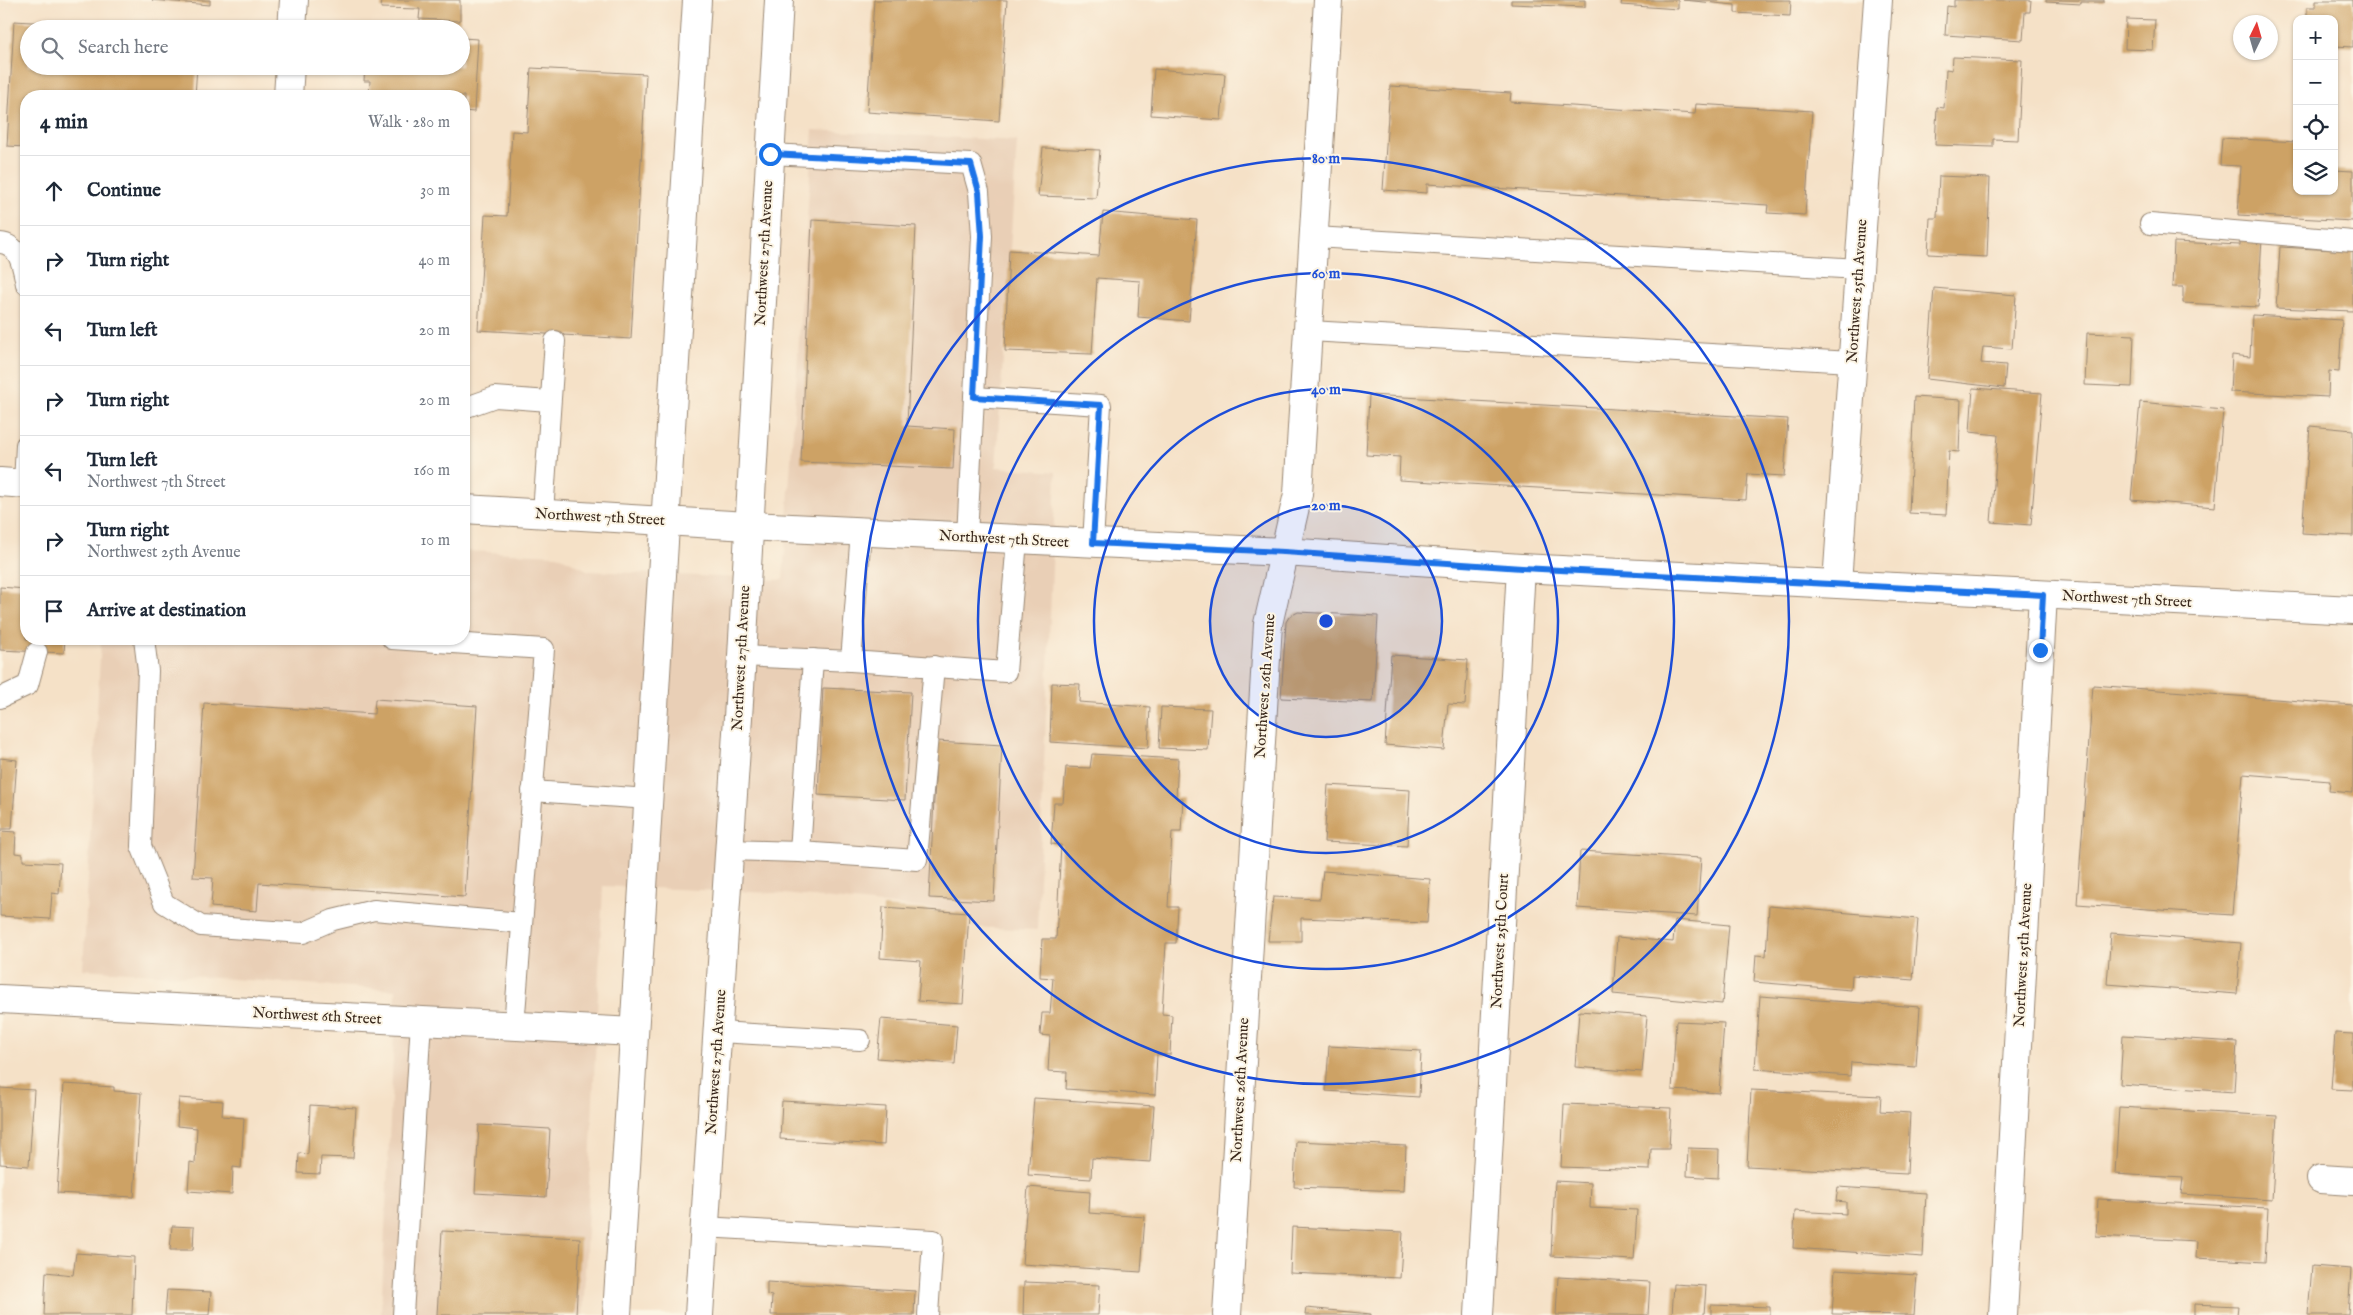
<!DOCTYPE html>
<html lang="en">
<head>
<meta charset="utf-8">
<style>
  body { margin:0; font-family:"IM FELL English",serif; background:#f2f2f3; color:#1f2937 }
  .controls { position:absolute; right:15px; top:15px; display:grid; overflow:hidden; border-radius:10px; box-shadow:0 1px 4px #0004 }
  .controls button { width:45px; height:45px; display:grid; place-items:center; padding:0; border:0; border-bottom:1px solid #e0e1e3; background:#fff; color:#1f2937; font:25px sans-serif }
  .compass { position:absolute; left:2233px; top:15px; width:45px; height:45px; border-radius:50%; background:#fff; box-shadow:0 1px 4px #0004; rotate:5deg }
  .stop { position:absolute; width:15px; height:15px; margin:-11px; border:4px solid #1a73e8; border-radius:50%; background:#fff }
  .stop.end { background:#1a73e8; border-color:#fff; box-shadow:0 1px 5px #0008 }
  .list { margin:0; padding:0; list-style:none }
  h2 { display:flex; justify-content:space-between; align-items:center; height:65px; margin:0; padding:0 20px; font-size:21px }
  h2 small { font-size:16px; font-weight:400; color:#747a83 }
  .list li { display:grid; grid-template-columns:32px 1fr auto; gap:15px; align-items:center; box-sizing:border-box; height:70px; padding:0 20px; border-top:1px solid #e0e1e3 }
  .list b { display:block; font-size:19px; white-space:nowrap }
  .list p { margin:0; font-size:16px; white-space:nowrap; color:#747a83 }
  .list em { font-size:16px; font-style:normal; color:#747a83 }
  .icon { flex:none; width:28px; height:28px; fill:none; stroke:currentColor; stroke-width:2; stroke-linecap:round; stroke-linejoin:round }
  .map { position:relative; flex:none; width:2353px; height:1315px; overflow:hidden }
  .search { position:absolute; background:#fff; box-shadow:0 1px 4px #0004; left:20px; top:20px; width:450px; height:55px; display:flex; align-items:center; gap:12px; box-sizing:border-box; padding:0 18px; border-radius:28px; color:#747a83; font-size:19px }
  .panel { position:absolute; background:#fff; box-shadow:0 1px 4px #0004; left:20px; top:90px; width:450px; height:555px; border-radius:20px }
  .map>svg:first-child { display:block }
  .built { fill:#e9cfb6 }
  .building { fill:#cda265 }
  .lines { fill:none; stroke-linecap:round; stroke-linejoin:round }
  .lane-casing { stroke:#988672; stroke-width:22 }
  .street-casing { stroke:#988672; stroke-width:30 }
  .secondary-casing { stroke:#988672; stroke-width:30 }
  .highway-casing { stroke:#988672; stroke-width:30 }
  .lane { stroke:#fff; stroke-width:20 }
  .street { stroke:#fff; stroke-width:28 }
  .secondary { stroke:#fff; stroke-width:28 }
  .highway { stroke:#fff; stroke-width:28 }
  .route { stroke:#1a73e8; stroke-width:6 }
  .ring { fill:none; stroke:#1d4ed8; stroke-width:2.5 }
  .labels { text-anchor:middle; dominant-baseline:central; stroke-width:4; stroke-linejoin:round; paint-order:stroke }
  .street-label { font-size:15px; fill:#3b2a1e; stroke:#fcf5e5 }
  .centre { fill:#1d4ed8; stroke:#fcf5e5; stroke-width:2.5 }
  .ring-label { font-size:15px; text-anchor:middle; font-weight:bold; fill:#1d4ed8; stroke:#fcf5e5; stroke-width:4; stroke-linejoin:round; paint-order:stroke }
</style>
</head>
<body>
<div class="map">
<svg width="2353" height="1315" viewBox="0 0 2353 1315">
  <rect width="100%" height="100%" fill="#fcf5e5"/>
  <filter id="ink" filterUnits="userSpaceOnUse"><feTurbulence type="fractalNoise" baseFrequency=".02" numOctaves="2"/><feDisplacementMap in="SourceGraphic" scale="10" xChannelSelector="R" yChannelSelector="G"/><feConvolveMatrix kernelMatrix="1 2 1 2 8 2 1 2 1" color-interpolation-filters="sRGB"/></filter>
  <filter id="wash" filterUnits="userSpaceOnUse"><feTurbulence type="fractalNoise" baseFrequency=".0096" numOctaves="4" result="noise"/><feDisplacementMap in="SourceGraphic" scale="20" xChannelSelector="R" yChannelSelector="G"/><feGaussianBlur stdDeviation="1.12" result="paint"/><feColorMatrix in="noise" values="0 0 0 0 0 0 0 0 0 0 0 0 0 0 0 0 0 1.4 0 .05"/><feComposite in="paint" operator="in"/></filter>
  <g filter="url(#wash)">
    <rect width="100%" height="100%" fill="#f5e1c7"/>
    <path class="built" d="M 813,130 L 1017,141 L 996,467 L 1056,472 L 1037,930 L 972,927 L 971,913 L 774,893 L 603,886 L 583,1315 L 381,1315 L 396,990 L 83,969 L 101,639 L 464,639 L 464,551 L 557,555 L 589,571 L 783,580 Z"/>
    <g id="blocks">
      <g class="building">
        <path d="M 152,0 L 210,0 L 210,5 Z"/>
        <path d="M 382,0 L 460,0 L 460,21 L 419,19 L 420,9 L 381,8 Z"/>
        <path d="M 874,0 L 1007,0 L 999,121 L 867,112 Z"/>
        <path d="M 1511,0 L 1585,0 L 1585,7 L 1511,4 Z"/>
        <path d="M 1622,0 L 1678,0 L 1678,9 L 1621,5 Z"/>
        <path d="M 1683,0 L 1791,0 L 1790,16 L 1735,13 L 1735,5 Z"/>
        <path d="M 1954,0 L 2031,0 L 2030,12 L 2025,12 L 2023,40 L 1945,35 L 1947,6 L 1954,7 Z"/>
        <path d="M 2046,0 L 2104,0 L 2104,2 L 2081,2 L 2081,4 L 2046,2 Z"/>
        <path d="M 2316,0 L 2353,0 L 2353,47 L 2334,46 L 2334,19 L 2307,19 L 2307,7 L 2316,7 Z"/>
        <path d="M 2126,19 L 2155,20 L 2153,50 L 2125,49 Z"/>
        <path d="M 14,21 L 117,27 L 29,29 L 29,66 L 197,66 L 195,96 L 26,96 L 26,147 L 7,146 Z"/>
        <path d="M 461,38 L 478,39 L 474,112 L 464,111 L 464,96 L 369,96 L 370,81 L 364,81 L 365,66 L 461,66 Z"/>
        <path d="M 1953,57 L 2022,60 L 2018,140 L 1993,139 L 1993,147 L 1935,145 L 1937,107 L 1944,108 L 1946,69 L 1952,70 Z"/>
        <path d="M 531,68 L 646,74 L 631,339 L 478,330 L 485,215 L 507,216 L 512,131 L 527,132 Z"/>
        <path d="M 1154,69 L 1225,74 L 1221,120 L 1151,115 Z"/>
        <path d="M 1390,86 L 1511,93 L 1510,102 L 1695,114 L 1696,104 L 1812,111 L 1805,215 L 1767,213 L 1768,205 L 1427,184 L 1427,193 L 1383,190 Z"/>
        <path d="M 2222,138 L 2297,142 L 2297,191 L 2334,191 L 2334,170 L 2353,171 L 2353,221 L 2238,215 L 2241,166 L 2220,165 Z"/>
        <path d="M 1043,148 L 1100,150 L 1096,198 L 1038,196 Z"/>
        <path d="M 1939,176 L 1990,178 L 1987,257 L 1928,254 L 1930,218 L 1937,218 Z"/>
        <path d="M 1103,212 L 1197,220 L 1189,321 L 1138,317 L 1140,281 L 1097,278 L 1092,354 L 1005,351 L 1009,250 L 1099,256 Z"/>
        <path d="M 812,220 L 916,226 L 907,426 L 955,429 L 953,469 L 801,462 Z"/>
        <path d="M 2240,237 L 2262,238 L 2258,307 L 2183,303 L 2183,287 L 2172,287 L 2174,242 L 2240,245 Z"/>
        <path d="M 2280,247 L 2353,251 L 2353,311 L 2276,308 Z"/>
        <path d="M 1934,288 L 2016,295 L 2012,349 L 1983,347 L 1981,363 L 2006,365 L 2004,388 L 1927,379 Z"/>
        <path d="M 2252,315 L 2342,320 L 2339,372 L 2329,371 L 2328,397 L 2230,392 L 2232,355 L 2250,357 Z"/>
        <path d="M 2087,333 L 2134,335 L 2132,387 L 2085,385 Z"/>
        <path d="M 1973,388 L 2042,393 L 2031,525 L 1991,522 L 1998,435 L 1970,432 Z"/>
        <path d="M 1369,395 L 1788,419 L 1784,476 L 1748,474 L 1746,500 L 1399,480 L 1400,457 L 1366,455 Z"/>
        <path d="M 1914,397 L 1961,400 L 1959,452 L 1949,451 L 1946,515 L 1909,513 Z"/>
        <path d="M 2140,402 L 2223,410 L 2215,507 L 2131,500 Z"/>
        <path d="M 2310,426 L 2353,430 L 2353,536 L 2302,533 Z"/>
        <path d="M 0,587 L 26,589 L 26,639 L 65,639 L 64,653 L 0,650 Z"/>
        <path d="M 1298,612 L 1378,616 L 1373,702 L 1281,698 L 1286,622 L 1289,617 Z"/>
        <path d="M 1391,655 L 1468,660 L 1465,705 L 1448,704 L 1444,750 L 1385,745 Z"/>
        <path d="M 1052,683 L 1080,684 L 1079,702 L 1150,707 L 1148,748 L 1050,742 Z"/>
        <path d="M 2093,685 L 2353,705 L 2353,793 L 2329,791 L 2330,781 L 2243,774 L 2232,915 L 2077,904 Z"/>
        <path d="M 823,688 L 911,692 L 905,800 L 818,795 Z"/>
        <path d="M 375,699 L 477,706 L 465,897 L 259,883 L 257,911 L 211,907 L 213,878 L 193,877 L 204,703 L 374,714 Z"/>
        <path d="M 1161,707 L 1211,709 L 1208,750 L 1159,748 Z"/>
        <path d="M 937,741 L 1002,745 L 994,901 L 929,898 Z"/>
        <path d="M 1092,754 L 1178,759 L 1176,798 L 1183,798 L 1181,832 L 1172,832 L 1168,907 L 1178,907 L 1176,943 L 1166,943 L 1162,1014 L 1172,1015 L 1170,1055 L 1157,1054 L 1155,1095 L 1066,1089 L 1067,1072 L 1048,1071 L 1050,1036 L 1040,1035 L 1042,1013 L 1050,1013 L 1053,978 L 1040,977 L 1042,939 L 1056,939 L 1061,845 L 1051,844 L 1054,803 L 1063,803 L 1066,767 L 1090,768 Z"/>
        <path d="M 0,758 L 17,760 L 12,829 L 0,829 Z"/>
        <path d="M 1328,785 L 1410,790 L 1407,846 L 1324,842 Z"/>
        <path d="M 0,831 L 16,832 L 15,853 L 23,854 L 23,861 L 61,863 L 59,894 L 52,893 L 50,919 L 0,916 Z"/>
        <path d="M 1580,851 L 1701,858 L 1697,916 L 1577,908 Z"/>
        <path d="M 1323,871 L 1430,879 L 1427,923 L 1301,918 L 1301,941 L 1268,941 L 1273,897 L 1320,899 Z"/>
        <path d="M 1769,906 L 1918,919 L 1913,980 L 1852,975 L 1851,990 L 1754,982 L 1756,955 L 1766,956 Z"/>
        <path d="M 883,907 L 969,913 L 963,1004 L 918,1001 L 921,961 L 880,958 Z"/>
        <path d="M 1675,920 L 1729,925 L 1722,1004 L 1613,994 L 1617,937 L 1673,942 Z"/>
        <path d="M 2111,933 L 2241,943 L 2237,994 L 2107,984 Z"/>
        <path d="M 1760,996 L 1920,1007 L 1916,1067 L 1851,1062 L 1850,1076 L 1755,1069 Z"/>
        <path d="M 1579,1011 L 1647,1016 L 1642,1072 L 1575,1067 Z"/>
        <path d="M 881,1019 L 957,1025 L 954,1064 L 877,1058 Z"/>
        <path d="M 1676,1021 L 1724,1023 L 1719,1093 L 1672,1090 Z"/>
        <path d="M 2335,1033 L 2353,1034 L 2353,1090 L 2331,1089 Z"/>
        <path d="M 2123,1035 L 2237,1042 L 2234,1092 L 2120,1084 Z"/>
        <path d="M 1329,1046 L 1421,1051 L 1419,1097 L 1326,1091 Z"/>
        <path d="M 64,1084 L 114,1087 L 114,1091 L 141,1093 L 134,1197 L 57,1193 Z"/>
        <path d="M 0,1088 L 34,1090 L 29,1166 L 0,1164 Z"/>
        <path d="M 1751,1090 L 1881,1096 L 1880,1111 L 1910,1113 L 1907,1174 L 1747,1166 Z"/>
        <path d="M 179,1098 L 223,1101 L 222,1116 L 244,1118 L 241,1168 L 233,1167 L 232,1194 L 188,1191 L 190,1162 L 195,1163 L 197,1128 L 177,1126 Z"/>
        <path d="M 1034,1098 L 1154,1106 L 1150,1162 L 1092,1158 L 1091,1179 L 1028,1175 Z"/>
        <path d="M 782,1101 L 886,1107 L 884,1145 L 780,1139 Z"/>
        <path d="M 1564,1104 L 1671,1108 L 1669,1149 L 1651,1149 L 1650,1170 L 1561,1167 Z"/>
        <path d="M 310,1105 L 356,1108 L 353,1158 L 321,1157 L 320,1174 L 298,1173 L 299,1153 L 308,1154 Z"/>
        <path d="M 2119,1107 L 2277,1116 L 2272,1200 L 2181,1194 L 2183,1178 L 2115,1174 Z"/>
        <path d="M 479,1125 L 550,1129 L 546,1197 L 475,1193 Z"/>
        <path d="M 1296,1141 L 1406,1146 L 1404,1191 L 1294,1187 Z"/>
        <path d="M 1688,1148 L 1719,1149 L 1718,1178 L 1687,1176 Z"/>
        <path d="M 1555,1181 L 1591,1183 L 1590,1208 L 1637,1210 L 1634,1260 L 1551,1256 Z"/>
        <path d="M 1028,1187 L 1090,1192 L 1089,1213 L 1145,1217 L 1141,1272 L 1022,1264 Z"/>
        <path d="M 1838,1187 L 1926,1193 L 1923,1257 L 1793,1248 L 1795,1211 L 1846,1214 L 1846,1202 L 1836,1201 Z"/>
        <path d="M 2098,1199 L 2268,1208 L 2265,1262 L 2196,1258 L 2197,1241 L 2096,1236 Z"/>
        <path d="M 172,1226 L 194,1227 L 193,1250 L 170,1250 Z"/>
        <path d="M 1292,1227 L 1403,1232 L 1400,1278 L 1290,1273 Z"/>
        <path d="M 442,1231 L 580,1238 L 576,1315 L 437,1315 Z"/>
        <path d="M 76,1253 L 134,1257 L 132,1315 L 44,1315 L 46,1272 L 73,1275 Z"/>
        <path d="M 2312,1266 L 2351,1269 L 2348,1315 L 2308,1315 Z"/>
        <path d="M 1835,1270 L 1917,1275 L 1914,1315 L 1832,1314 Z"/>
        <path d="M 1558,1277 L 1650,1282 L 1648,1315 L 1556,1315 Z"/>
        <path d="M 767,1282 L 915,1291 L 914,1315 L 771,1315 L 772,1296 L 767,1295 Z"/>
        <path d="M 1024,1282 L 1100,1285 L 1098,1315 L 1023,1315 Z"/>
        <path d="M 1674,1284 L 1706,1286 L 1704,1315 L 1672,1315 Z"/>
        <path d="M 167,1290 L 211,1292 L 209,1315 L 165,1315 Z"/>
        <path d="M 2194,1304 L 2238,1306 L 2237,1315 L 2194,1315 Z"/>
        <path d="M 1711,1305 L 1770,1307 L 1770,1315 L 1711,1315 Z"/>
        <path d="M 1306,1308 L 1371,1314 L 1371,1315 L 1305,1315 Z"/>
      </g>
    </g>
  </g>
  <g filter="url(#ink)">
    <use href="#blocks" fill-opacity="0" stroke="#988672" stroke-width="1"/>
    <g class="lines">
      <g class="lane-casing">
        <g id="lane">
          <path d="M 770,154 L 971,164 L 979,192 L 982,236 L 967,537"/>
          <path d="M 2150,224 L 2353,241"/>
          <path d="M 1315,237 L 1859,269"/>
          <path d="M 0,243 C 20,244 23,269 26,284"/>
          <path d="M 1310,331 L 1852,362"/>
          <path d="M 974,397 L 1101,405 L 1093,543"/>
          <path d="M 464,408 L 495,397 L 549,401"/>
          <path d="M 24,484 L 26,445"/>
          <path d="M 543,513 L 555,341"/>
          <path d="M 144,639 L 148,671 L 141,846 L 164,903 L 201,926 L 303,933 L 333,920 L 374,910 L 522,923"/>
          <path d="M 392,639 L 544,649 L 514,1026"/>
          <path d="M 742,656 L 851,661 L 861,531"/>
          <path d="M 851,661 L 1006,672 L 1017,540"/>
          <path d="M 0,698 L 28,685 L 37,652"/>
          <path d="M 532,791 L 649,799"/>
          <path d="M 729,850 L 800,852 L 917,860 L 934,666"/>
          <path d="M 800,852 L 813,659"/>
          <path d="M 719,1032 L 860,1040"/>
          <path d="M 703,1227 L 933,1240 L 928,1315"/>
          <path d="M 403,1315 L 421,1021"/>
        </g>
      </g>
      <g class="street-casing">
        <g id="street">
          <path d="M 292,29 L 294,0"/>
          <path d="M 288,96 L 290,66"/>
          <path d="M 1837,583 L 1878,0"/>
          <path d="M 0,999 L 634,1032"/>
          <path d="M 2321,1179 L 2353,1181"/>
          <path d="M 1227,1315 L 1268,624 L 1298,494 L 1328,0"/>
          <path d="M 1479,1315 L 1521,568"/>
          <path d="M 2003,1315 L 2043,595"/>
        </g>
      </g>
      <g class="secondary-casing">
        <g id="secondary">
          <path d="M 0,482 L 26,484"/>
          <path d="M 464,509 L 748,526 L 1284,552 L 1521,568 L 2353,610"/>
        </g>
      </g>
      <g class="highway-casing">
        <g id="highway">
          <path d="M 617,1315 L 697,0"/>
          <path d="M 699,1315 L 742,656 L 779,0"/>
        </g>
      </g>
      <use href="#lane" class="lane"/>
      <use href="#street" class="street"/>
      <use href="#secondary" class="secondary"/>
      <use href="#highway" class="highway"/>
    </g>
  </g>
  <g class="lines" filter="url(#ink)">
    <path class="route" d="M 770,154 L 971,164 L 979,192 L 982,236 L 974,397 L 1101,405 L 1093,543 L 1284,552 L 1522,568 L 2043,595 L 2040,650"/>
  </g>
  <circle cx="1326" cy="621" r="116" fill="#1d4ed8" fill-opacity=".12"/>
  <g class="ring">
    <circle cx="1326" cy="621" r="116"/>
    <circle cx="1326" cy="621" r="232"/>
    <circle cx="1326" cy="621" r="348"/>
    <circle cx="1326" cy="621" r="463"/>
  </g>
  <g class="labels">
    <g class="street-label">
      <text transform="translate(764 253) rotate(-87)">Northwest 27th Avenue</text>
      <text transform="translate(1857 291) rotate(-86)">Northwest 25th Avenue</text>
      <text transform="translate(600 517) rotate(3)">Northwest 7th Street</text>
      <text transform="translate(1004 539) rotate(3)">Northwest 7th Street</text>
      <text transform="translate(2127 599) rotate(3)">Northwest 7th Street</text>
      <text transform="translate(741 658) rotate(-87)">Northwest 27th Avenue</text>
      <text transform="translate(1265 686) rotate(-86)">Northwest 26th Avenue</text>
      <text transform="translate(1500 941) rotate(-87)">Northwest 25th Court</text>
      <text transform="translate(2023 955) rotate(-87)">Northwest 25th Avenue</text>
      <text transform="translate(317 1016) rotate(3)">Northwest 6th Street</text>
      <text transform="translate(716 1062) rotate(-86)">Northwest 27th Avenue</text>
      <text transform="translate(1240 1090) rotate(-87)">Northwest 26th Avenue</text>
    </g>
  </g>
  <circle cx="1326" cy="621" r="8" class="centre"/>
  <g class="ring-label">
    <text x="1326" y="163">80 m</text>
    <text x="1326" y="278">60 m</text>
    <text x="1326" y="394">40 m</text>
    <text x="1326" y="510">20 m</text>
  </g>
</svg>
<div class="controls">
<button>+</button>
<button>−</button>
<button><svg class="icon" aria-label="locate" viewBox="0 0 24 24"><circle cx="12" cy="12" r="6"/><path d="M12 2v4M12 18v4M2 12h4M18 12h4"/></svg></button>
<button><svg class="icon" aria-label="layers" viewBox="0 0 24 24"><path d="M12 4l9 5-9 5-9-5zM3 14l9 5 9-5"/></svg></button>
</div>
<svg class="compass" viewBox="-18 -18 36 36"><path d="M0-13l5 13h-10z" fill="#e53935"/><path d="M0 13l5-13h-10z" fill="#747a83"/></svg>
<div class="stop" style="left:770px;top:154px"></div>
<div class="stop end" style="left:2040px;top:650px"></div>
<div class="search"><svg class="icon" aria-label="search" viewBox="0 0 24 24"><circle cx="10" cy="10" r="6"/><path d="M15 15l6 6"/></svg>Search here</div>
<section class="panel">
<h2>4 min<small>Walk · 280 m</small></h2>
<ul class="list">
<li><svg class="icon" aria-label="ahead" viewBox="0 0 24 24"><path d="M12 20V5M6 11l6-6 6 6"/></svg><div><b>Continue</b></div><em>30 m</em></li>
<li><svg class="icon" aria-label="right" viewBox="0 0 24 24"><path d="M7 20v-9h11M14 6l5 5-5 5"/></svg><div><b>Turn right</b></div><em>40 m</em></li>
<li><svg class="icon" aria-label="left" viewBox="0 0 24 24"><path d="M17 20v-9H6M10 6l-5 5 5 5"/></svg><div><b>Turn left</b></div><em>20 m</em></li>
<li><svg class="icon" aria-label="right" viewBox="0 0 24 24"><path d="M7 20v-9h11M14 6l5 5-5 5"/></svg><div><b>Turn right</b></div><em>20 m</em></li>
<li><svg class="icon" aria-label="left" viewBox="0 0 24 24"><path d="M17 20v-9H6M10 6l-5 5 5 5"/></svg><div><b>Turn left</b><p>Northwest 7th Street</p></div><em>160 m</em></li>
<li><svg class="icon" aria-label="right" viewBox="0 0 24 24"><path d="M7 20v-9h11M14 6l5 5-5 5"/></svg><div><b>Turn right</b><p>Northwest 25th Avenue</p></div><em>10 m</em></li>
<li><svg class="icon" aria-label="arrive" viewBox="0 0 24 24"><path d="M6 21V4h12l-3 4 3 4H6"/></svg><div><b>Arrive at destination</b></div></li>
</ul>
</section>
</div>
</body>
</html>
